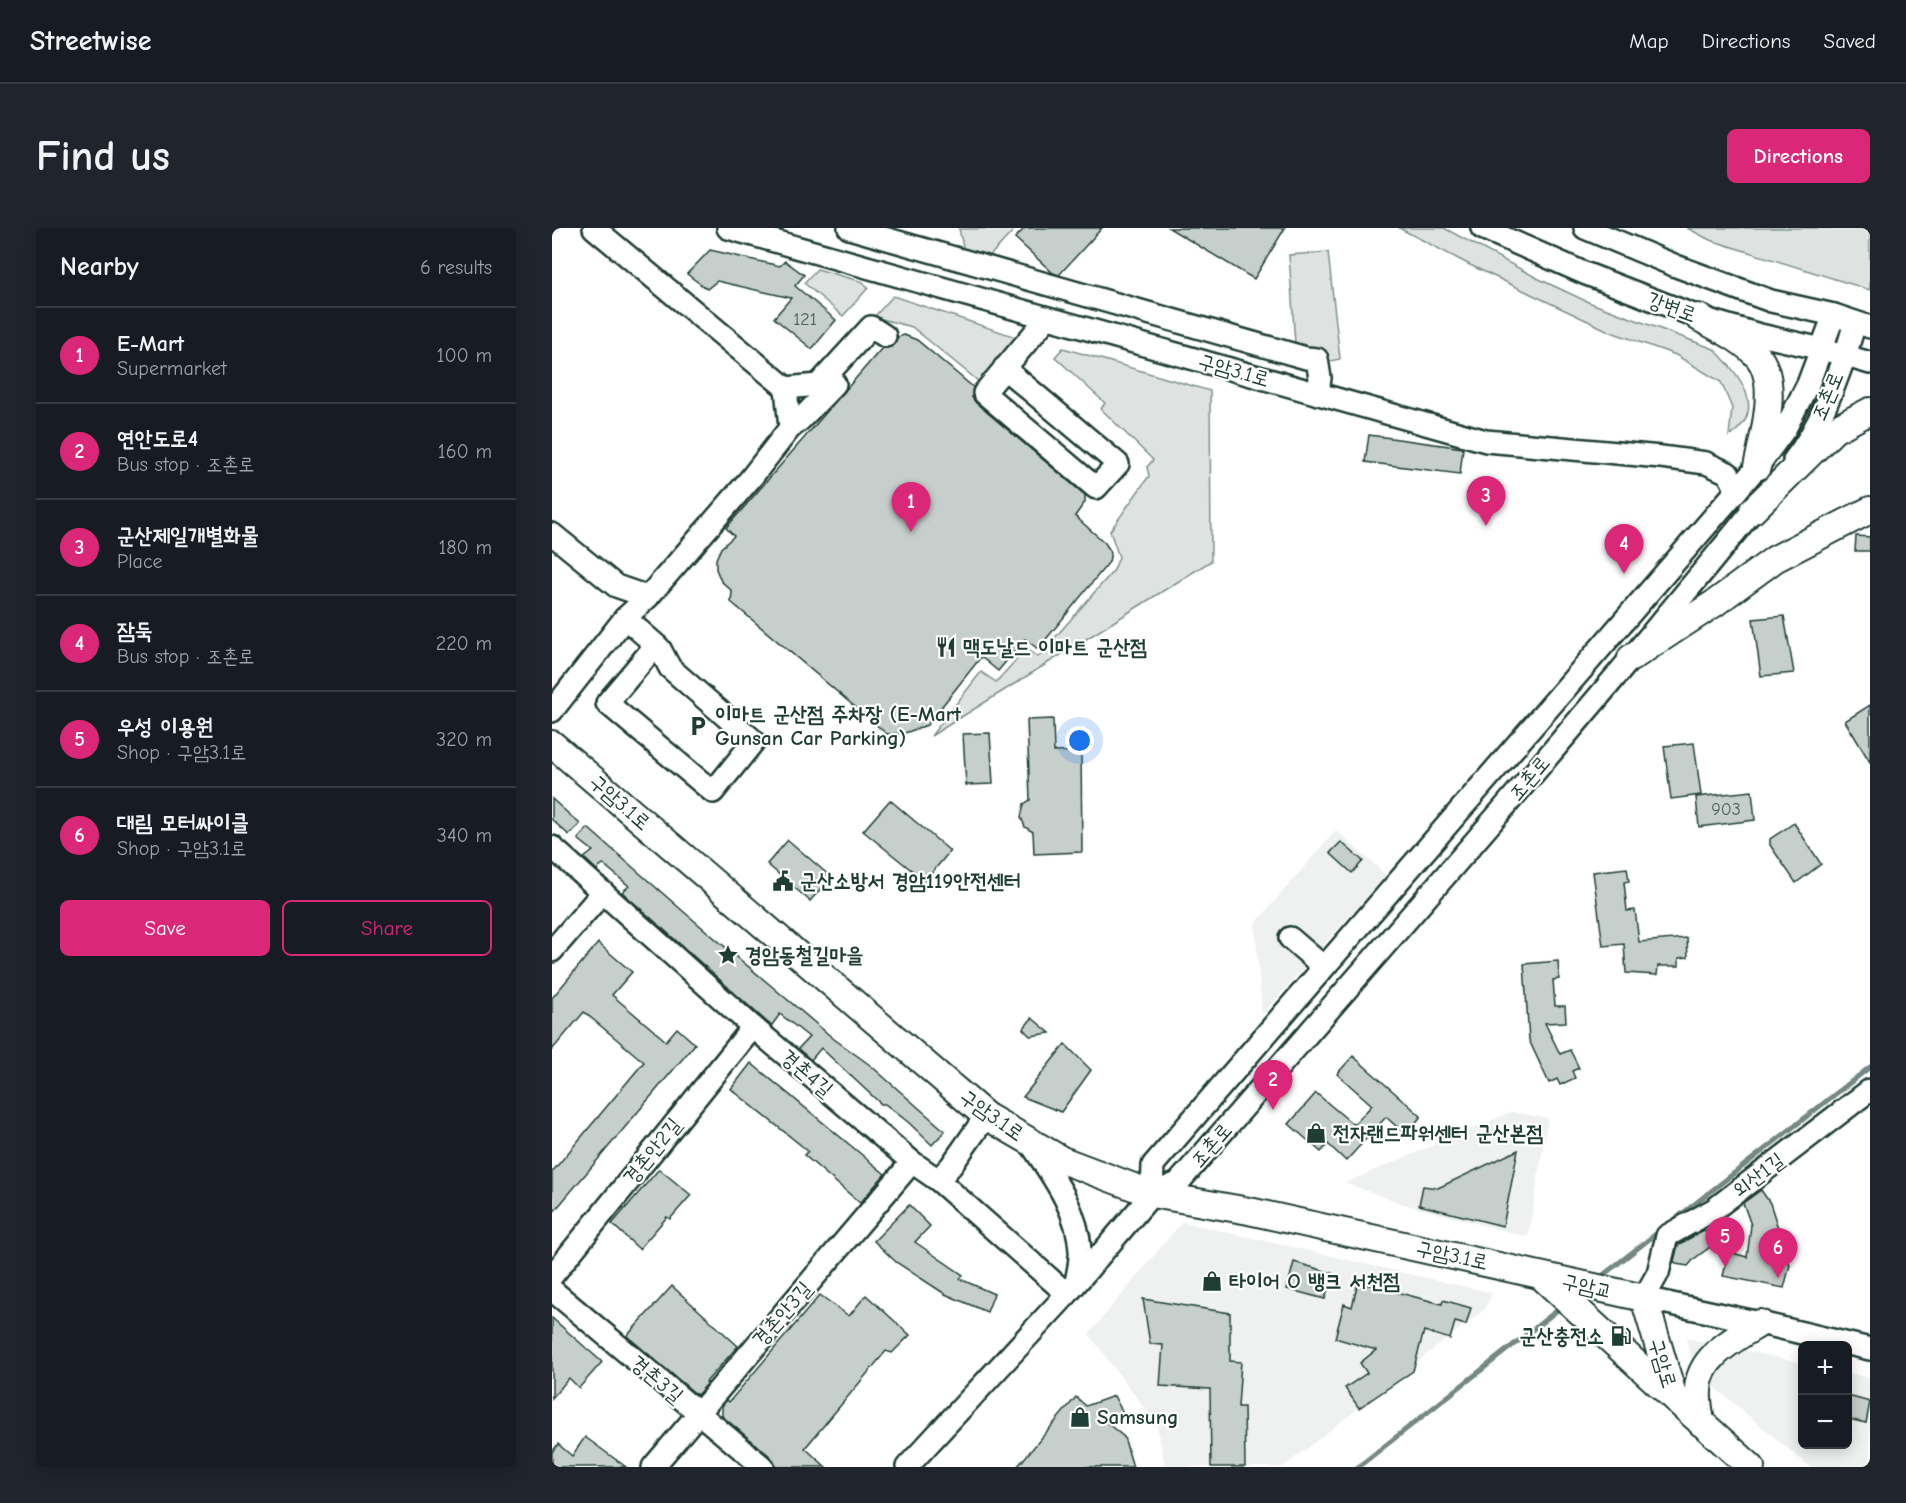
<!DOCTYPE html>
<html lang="en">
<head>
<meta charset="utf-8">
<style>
  body { margin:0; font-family:"Comic Neue","Poor Story",sans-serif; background:#20242c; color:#f1f3f6 }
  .controls { position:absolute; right:18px; bottom:18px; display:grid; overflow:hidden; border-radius:9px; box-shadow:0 3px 15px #0003 }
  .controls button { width:54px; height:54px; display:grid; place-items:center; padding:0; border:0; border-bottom:2px solid #363941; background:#171b24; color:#f1f3f6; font:30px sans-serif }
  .you { position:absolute; left:528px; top:513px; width:21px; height:21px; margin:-15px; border:4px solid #fff; border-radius:50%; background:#1a73e8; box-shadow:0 0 0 9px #1a73e833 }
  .badge { display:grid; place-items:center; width:39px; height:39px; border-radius:50%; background:#db2777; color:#fff; font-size:20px; font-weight:700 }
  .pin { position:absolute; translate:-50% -50px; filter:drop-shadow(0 2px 3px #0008) }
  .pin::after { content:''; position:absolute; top:32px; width:21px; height:18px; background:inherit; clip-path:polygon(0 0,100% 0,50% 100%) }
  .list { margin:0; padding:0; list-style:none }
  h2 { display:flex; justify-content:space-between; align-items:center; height:78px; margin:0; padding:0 24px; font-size:26px }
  h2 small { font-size:20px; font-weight:400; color:#9ea1a6 }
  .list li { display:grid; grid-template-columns:39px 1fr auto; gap:18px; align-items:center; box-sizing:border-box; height:96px; padding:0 24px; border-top:2px solid #363941 }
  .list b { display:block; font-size:22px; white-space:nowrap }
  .list p { margin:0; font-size:20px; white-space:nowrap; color:#9ea1a6 }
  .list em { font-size:20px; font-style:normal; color:#9ea1a6 }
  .actions { display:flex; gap:12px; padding:18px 24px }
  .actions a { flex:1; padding:14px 0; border:2px solid #db2777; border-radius:9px; text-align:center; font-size:21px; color:#db2777 }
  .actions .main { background:#db2777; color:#fff }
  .map { position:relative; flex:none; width:1318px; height:1239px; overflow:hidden; border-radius:9px }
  header { display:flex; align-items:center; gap:36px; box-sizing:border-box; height:84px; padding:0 30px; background:#171b24; border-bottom:2px solid #363941 }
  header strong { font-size:28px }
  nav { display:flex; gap:33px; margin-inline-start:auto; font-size:21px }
  .intro { display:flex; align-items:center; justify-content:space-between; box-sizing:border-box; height:144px; padding:0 36px }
  h1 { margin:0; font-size:42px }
  .button { padding:15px 27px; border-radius:9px; background:#db2777; color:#fff; font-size:21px; font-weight:700 }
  main { display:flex; gap:36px; padding:0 36px }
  aside { flex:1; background:#171b24; border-radius:9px; box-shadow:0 3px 15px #0003 }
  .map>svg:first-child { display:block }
  .built { fill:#eef1f0 }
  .green { fill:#dee3e2; stroke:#7e908b; stroke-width:1.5 }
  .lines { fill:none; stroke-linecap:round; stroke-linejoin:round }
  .stream { stroke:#758883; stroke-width:5 }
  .building { fill:#c7cfcc; stroke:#1f3d34; stroke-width:1.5 }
  .minor-casing { stroke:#1f3d34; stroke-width:26 }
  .major-casing { stroke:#1f3d34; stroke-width:30 }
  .minor { stroke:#fff; stroke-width:21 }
  .major { stroke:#fff; stroke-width:26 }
  .labels { text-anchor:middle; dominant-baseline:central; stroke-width:4.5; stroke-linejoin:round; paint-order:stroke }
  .number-label { font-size:18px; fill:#49625a }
  .street-label { font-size:21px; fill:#1f3d34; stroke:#fff }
  .poi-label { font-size:21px; font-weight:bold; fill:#1f3d34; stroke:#fff; text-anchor:start }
</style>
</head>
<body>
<header>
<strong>Streetwise</strong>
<nav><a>Map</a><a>Directions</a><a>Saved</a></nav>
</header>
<div class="intro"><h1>Find us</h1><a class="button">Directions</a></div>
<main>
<aside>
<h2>Nearby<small>6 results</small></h2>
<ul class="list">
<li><span class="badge">1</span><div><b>E-Mart</b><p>Supermarket</p></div><em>100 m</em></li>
<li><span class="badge">2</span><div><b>연안도로4</b><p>Bus stop · 조촌로</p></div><em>160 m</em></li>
<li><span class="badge">3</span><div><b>군산제일개별화물</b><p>Place</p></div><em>180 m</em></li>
<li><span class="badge">4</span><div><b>잠둑</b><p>Bus stop · 조촌로</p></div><em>220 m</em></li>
<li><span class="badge">5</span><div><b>우성 이용원</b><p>Shop · 구암3.1로</p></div><em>320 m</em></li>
<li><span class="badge">6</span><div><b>대림 모터싸이클</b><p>Shop · 구암3.1로</p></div><em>340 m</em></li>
</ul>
<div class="actions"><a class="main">Save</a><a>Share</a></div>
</aside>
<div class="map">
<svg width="1318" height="1239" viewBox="0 0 1318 1239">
  <rect width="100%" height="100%" fill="#fff"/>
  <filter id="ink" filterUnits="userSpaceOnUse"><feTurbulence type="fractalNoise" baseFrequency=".0167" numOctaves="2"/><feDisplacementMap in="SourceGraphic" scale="12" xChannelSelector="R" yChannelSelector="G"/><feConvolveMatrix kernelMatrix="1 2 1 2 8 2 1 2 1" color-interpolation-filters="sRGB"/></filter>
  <g filter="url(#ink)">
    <g class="built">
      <path d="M 784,602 L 834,647 L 710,787 L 703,696 Z"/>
      <path d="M 959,884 L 996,890 L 976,1009 L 855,977 L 793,955 Z"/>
      <path d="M 630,994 L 940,1065 L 933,1081 L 731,1239 L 613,1239 L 605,1197 L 537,1106 Z"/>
      <path d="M 1134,1110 L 1250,1135 L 1250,1216 L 1296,1216 L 1296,1145 L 1318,1150 L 1318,1239 L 1258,1239 L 1142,1142 Z"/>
    </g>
    <g class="green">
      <path d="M 464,0 L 434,32 L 412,23 L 407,1 Z"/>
      <path d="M 847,0 L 892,0 L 987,51 L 1036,74 L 1162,121 C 1186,145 1218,182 1177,208 L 1180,180 L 1169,154 L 1124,127 L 1059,104 L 918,37 Z"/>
      <path d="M 1135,0 L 1318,0 L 1318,62 L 1158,12 Z"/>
      <path d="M 776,24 L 788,131 L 773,134 L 743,116 L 737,27 Z"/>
      <path d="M 265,41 L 311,54 L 316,60 L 291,88 L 252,55 Z"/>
      <path d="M 341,68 L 464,109 L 467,116 L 431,157 L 360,99 L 322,89 Z"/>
      <path d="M 511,120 L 658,163 L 659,333 L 379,508 L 429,444 L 444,454 L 474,421 L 486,429 L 562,342 L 567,329 L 558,303 L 597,248 L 595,239 L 601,232 L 549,181 L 553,175 L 503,129 Z"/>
    </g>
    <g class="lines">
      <g class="stream">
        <path d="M 1117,996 L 1318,839"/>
        <path d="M 1046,1051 L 1109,1002"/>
        <path d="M 806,1239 L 1012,1077"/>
      </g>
    </g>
    <g class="building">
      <path d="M 473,0 L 550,0 L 507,47 L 501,45 L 463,10 Z"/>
      <path d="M 617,0 L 733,0 L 702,51 Z"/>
      <path d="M 158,22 L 228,38 L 233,33 L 252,47 L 243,58 L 284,92 L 260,121 L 222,90 L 239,70 L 165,53 L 155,61 L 135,46 Z"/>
      <path d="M 352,107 L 365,112 L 421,159 L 420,169 L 424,175 L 533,267 L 533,274 L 523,288 L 553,315 L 559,324 L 557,334 L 486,421 L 473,411 L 446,443 L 429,429 L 375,497 L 353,505 L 335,506 L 179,374 L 180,363 L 169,353 L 164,341 L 164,331 L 169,320 L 182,308 L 174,300 L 330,120 L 339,119 L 346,109 Z"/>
      <path d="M 817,207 L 911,220 L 908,246 L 813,234 Z"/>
      <path d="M 1304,308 L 1318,309 L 1318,323 L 1303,323 Z"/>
      <path d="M 1232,388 L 1242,445 L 1209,448 L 1201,391 Z"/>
      <path d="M 1318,477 L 1318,534 L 1293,493 Z"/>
      <path d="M 501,491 L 502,524 L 529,523 L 530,624 L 482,626 L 481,604 L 473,599 L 469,589 L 472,576 L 478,572 L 475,492 Z"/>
      <path d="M 438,505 L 441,556 L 414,557 L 411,506 Z"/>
      <path d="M 1142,515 L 1149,567 L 1119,571 L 1112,518 Z"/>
      <path d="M 1200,563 L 1203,592 L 1147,599 L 1144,569 Z"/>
      <path d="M 0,571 L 28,596 L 17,607 L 0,592 Z"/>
      <path d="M 338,572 L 398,623 L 373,653 L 311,603 Z"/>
      <path d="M 1242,595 L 1269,636 L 1244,655 L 1218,617 L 1218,611 Z"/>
      <path d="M 36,600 L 132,684 L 282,811 L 318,837 L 393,903 L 380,917 L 356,894 L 333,876 L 329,876 L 269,820 L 259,832 L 246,821 L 257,809 L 228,786 L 220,797 L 216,795 L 70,664 L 77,658 L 51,636 L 45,642 L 32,630 L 41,623 L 26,611 Z"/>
      <path d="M 236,612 L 279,649 L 258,673 L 215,636 Z"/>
      <path d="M 789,614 L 811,633 L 800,645 L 778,625 Z"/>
      <path d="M 1075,640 L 1077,653 L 1072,654 L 1075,683 L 1083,682 L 1087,714 L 1135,710 L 1136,729 L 1127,730 L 1127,738 L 1106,738 L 1105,747 L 1074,745 L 1072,716 L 1051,718 L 1041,644 Z"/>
      <path d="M 46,715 L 80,744 L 60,767 L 114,813 L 125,800 L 143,816 L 0,986 L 0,944 L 92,834 L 32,784 L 0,822 L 0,770 Z"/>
      <path d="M 1006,733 L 1007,751 L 1001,752 L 1003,778 L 1013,778 L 1014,794 L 993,795 L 1008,826 L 1018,822 L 1027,840 L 1020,843 L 1023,850 L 1008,857 L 1005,851 L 997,855 L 977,812 L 972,736 Z"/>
      <path d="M 480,790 L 498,805 L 478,808 L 471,801 Z"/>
      <path d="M 513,816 L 539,842 L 509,884 L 471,869 Z"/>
      <path d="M 801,828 L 869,888 L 854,907 L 834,889 L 794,933 L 776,916 L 769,924 L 737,896 L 764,865 L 802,897 L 820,877 L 785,846 Z"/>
      <path d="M 199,835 L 333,946 L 308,975 L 252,927 L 256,923 L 179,861 Z"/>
      <path d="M 966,922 L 951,998 L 867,977 L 871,958 L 886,960 Z"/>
      <path d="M 107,941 L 139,967 L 118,991 L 115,989 L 87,1021 L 60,996 Z"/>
      <path d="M 1209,962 L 1218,975 L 1238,1037 L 1232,1060 L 1171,1048 L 1177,1024 L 1195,1029 L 1199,997 L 1191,975 Z"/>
      <path d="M 357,977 L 378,998 L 363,1014 L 411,1047 L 408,1051 L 442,1066 L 435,1084 L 393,1066 L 344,1034 L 322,1013 Z"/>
      <path d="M 1152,1002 L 1162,1016 L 1142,1031 L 1136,1038 L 1124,1036 L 1122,1033 L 1126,1017 Z"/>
      <path d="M 742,1034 L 780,1045 L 773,1071 L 735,1061 Z"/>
      <path d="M 806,1054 L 890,1076 L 891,1072 L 919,1080 L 914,1097 L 903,1094 L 898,1111 L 872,1103 L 861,1143 L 807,1180 L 793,1160 L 815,1145 L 808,1135 L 824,1122 L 783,1110 L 792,1076 L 800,1079 Z"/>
      <path d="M 120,1058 L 186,1118 L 154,1154 L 156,1155 L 145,1167 L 75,1108 Z"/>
      <path d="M 268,1067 L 297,1088 L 314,1067 L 358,1107 L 340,1125 L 334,1123 L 253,1220 L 274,1239 L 223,1239 L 219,1229 L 170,1188 L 170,1178 L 175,1172 L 177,1174 Z"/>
      <path d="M 591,1071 L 678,1085 L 678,1133 L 689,1134 L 686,1179 L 692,1179 L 693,1239 L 659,1239 L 658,1161 L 608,1158 L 611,1117 L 598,1116 Z"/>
      <path d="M 0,1090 L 50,1134 L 27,1160 L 17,1150 L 0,1170 Z"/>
      <path d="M 562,1168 L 572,1187 L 555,1195 L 572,1209 L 581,1239 L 465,1239 L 524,1169 L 534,1178 Z"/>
      <path d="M 1296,1168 L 1318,1174 L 1314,1195 L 1296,1191 Z"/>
      <path d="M 33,1209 L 74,1239 L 0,1239 L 0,1224 L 6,1216 L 20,1228 Z"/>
    </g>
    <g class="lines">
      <g class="minor-casing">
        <g id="minor">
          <path d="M 176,0 L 934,213 L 1109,229 L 1154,235 L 1176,245 L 1185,262"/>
          <path d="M 297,0 L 754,130 L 765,131 L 768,150 L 766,166"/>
          <path d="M 930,0 L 1032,45 L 1146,89 L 1208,107 L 1270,121 L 1318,135"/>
          <path d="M 1033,0 L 1124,38 L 1219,73 L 1282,87 L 1318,99"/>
          <path d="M 452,140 L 566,236 L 544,260 L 432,165 L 495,90"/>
          <path d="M 234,160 L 266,157 L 319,99 L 333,108"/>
          <path d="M 238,200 L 248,192 L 283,156"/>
          <path d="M 1242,232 C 1271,196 1290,140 1303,95"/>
          <path d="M 0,306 L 64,358 L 96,369"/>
          <path d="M 73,390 L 104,417 L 108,421 L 118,440 L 202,513 L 161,564 L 55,475 L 104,417"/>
          <path d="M 0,483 L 73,390 L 96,369 L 199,250 L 238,200 L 234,160 L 42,0"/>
          <path d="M 0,619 L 201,799 L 360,934 L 386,952 L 515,1066"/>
          <path d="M 738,710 L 766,734 L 768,744"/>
          <path d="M 0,723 L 51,664"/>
          <path d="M 1318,862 L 1161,982 L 1115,1008 L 1106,1045 L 1092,1070 L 1208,1095 L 1318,1121"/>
          <path d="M 477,913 C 499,946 526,981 528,1022 C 529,1032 526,1044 524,1054"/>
          <path d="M 386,952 L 399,938 L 434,888"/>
          <path d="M 600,966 L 601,937 L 1205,239 L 1233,201 L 1256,156 L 1282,87"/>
          <path d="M 0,1048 L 201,799"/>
          <path d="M 0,1062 L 211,1239"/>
          <path d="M 101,1239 L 360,934"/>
          <path d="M 355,1239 L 515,1066 L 600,966 L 626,955 C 823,728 1022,504 1211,270"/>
        </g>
      </g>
      <g class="major-casing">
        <g id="major">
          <path d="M 1146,89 C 1166,100 1192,112 1207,130 C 1227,156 1211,210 1205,239"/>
          <path d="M 1201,282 L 1282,202 L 1318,183"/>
          <path d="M 1079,430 L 1163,375 L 1223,331 L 1318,282"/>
          <path d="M 0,516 L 434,888 L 510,932 L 600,966 L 697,983 L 1092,1070 L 1122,1170 L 1199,1239"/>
          <path d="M 990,1049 L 1122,1170"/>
          <path d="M 1149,1195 C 1148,1185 1145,1173 1146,1162 C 1147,1128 1183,1111 1208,1095"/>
        </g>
      </g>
      <use href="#minor" class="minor"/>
      <use href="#major" class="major"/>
    </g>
  </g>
  <defs>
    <g id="restaurant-bare" transform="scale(1.62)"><path d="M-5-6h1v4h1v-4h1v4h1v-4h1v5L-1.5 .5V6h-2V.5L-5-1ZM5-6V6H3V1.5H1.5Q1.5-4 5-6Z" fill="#1f3d34" stroke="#fff" stroke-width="2.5" paint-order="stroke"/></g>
    <g id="parking-bare" transform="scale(1.62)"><path d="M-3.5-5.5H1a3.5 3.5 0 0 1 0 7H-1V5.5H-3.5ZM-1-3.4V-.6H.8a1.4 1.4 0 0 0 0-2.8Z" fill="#1f3d34" stroke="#fff" stroke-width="2.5" paint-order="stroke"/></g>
    <g id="civic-bare" transform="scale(1.62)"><path d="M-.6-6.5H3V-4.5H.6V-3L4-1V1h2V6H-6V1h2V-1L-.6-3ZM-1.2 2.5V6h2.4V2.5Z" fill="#1f3d34" stroke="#fff" stroke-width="2.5" paint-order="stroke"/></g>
    <g id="sight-bare" transform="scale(1.62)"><path d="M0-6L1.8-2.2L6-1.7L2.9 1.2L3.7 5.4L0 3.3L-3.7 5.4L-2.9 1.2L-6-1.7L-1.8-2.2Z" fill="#1f3d34" stroke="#fff" stroke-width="2.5" paint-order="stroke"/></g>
    <g id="shop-bare" transform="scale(1.62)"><path d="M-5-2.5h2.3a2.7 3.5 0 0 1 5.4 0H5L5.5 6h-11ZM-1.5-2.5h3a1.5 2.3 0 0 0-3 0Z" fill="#1f3d34" stroke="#fff" stroke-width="2.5" paint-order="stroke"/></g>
    <g id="fuel-bare" transform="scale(1.62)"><path d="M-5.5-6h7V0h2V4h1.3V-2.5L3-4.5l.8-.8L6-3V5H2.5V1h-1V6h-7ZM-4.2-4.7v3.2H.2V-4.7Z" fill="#1f3d34" stroke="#fff" stroke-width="2.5" paint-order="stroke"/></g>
  </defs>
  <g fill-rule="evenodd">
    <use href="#restaurant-bare" x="394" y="419"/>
    <use href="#parking-bare" x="146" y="498"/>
    <use href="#civic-bare" x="231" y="653"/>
    <use href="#sight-bare" x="176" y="727"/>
    <use href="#shop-bare" x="764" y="905"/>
    <use href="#shop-bare" x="660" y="1053"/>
    <use href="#fuel-bare" x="1069" y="1108"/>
    <use href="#shop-bare" x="528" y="1189"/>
  </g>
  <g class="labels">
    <g class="number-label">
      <text x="253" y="91">121</text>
      <text x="1174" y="581">903</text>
    </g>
    <g class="street-label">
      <text transform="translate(1120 79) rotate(20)">강변로</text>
      <text transform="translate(682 142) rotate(16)">구암3.1로</text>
      <text transform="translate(1275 168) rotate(-67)">조촌로</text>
      <text transform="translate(977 550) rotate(-50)">조촌로</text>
      <text transform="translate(68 574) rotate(41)">구암3.1로</text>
      <text transform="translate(255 845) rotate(40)">경촌4길</text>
      <text transform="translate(440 887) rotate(35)">구암3.1로</text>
      <text transform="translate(659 917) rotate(-49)">조촌로</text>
      <text transform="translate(100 923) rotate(-51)">경촌안2길</text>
      <text transform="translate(1206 947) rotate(-37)">외산1길</text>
      <text transform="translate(900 1027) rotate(12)">구암3.1로</text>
      <text transform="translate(1035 1058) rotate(13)">구암교</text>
      <text transform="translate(230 1086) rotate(-49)">경촌안3길</text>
      <text transform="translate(1111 1135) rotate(73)">구암로</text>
      <text transform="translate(105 1151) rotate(40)">경촌3길</text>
    </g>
    <g class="poi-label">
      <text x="411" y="419">맥도날드 이마트 군산점</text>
      <text x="163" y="486">이마트 군산점 주차장 (E-Mart<tspan x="163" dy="24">Gunsan Car Parking)</tspan></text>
      <text x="248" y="653">군산소방서 경암119안전센터</text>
      <text x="193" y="727">경암동철길마을</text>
      <text x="781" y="905">전자랜드파워센터 군산본점</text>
      <text x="677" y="1053">타이어 O 뱅크 서천점</text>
      <text x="1052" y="1108" text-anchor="end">군산충전소</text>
      <text x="545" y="1189">Samsung</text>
    </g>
  </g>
</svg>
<div class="controls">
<button>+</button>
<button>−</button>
</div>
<div class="you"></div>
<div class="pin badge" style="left:359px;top:304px">1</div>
<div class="pin badge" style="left:721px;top:882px">2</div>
<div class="pin badge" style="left:934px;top:298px">3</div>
<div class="pin badge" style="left:1072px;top:346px">4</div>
<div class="pin badge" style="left:1173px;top:1039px">5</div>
<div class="pin badge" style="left:1226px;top:1050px">6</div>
</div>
</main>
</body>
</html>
